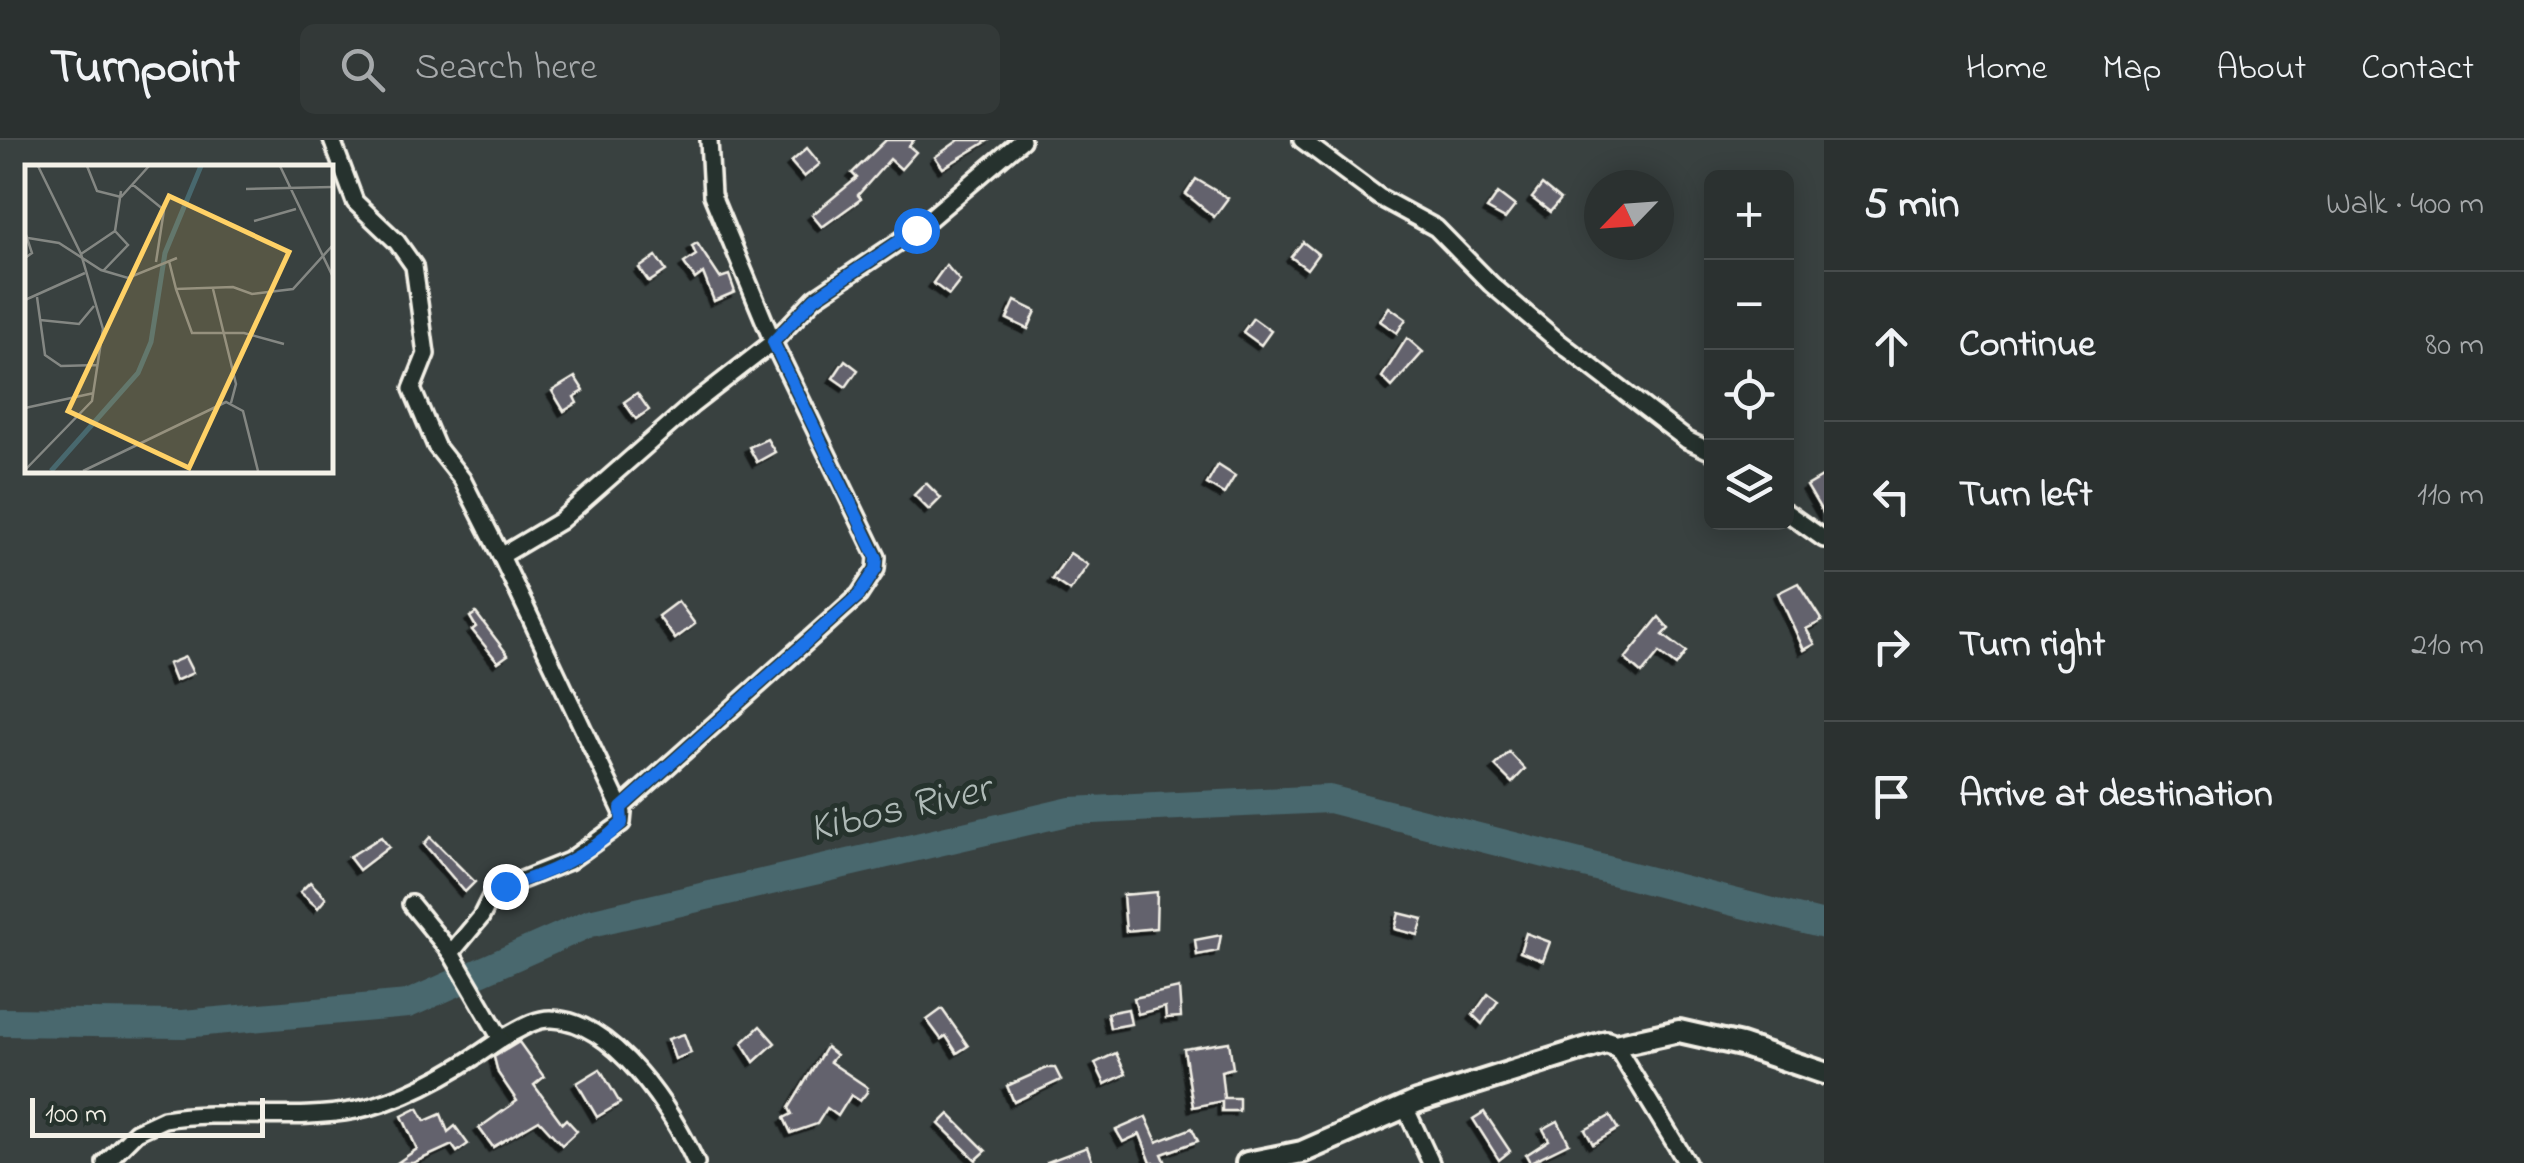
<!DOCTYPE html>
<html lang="en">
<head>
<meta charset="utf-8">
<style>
  body { margin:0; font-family:"Indie Flower",sans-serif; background:#333938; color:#f1f3f6 }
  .controls { position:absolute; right:30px; top:30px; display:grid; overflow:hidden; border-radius:15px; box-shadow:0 5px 25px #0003 }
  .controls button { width:90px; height:90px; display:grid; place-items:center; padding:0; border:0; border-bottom:2px solid #474c4c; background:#2b3130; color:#f1f3f6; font:50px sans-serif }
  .compass { position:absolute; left:1584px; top:30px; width:90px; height:90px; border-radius:50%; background:#2b3130; box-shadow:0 5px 25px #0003; rotate:245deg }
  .scale { position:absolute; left:30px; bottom:25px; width:235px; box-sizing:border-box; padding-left:10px; border:5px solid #f4f1e8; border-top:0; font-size:28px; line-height:35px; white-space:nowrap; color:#f4f1e8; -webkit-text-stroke:8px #26332d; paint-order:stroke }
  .stop { position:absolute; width:30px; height:30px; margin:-22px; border:8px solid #1a73e8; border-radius:50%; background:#fff }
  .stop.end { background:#1a73e8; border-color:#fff; box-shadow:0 2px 10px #0008 }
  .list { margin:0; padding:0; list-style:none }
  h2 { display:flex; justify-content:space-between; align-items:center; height:130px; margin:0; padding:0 40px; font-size:42px }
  h2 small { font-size:32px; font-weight:400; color:#a6a9ab }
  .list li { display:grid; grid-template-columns:65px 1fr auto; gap:30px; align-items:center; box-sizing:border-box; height:150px; padding:0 40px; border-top:2px solid #474c4c }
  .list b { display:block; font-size:38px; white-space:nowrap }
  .list em { font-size:32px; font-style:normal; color:#a6a9ab }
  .icon { flex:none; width:55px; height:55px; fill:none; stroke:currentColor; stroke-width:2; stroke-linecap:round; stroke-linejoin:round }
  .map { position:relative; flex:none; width:1824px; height:1023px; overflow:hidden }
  header { display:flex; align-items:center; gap:60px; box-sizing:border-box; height:140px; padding:0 50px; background:#2b3130; border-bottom:2px solid #474c4c }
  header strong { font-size:48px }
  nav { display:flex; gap:55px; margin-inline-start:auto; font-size:35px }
  .search { width:700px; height:90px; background:#333938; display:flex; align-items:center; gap:25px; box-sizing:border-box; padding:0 35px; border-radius:15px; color:#a6a9ab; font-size:38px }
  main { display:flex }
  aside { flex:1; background:#2b3130 }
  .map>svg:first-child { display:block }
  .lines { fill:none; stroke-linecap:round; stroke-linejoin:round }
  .river { stroke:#48686e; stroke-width:28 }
  .building { fill:#64626d; stroke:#f4f1e8; stroke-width:2.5; filter:url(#shadow) }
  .minor-casing { stroke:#f4f1e8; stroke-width:22 }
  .secondary-casing { stroke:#f4f1e8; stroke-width:28 }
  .minor { stroke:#26332d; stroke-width:15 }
  .secondary { stroke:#26332d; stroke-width:20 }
  .route { stroke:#1a73e8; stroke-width:12 }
  .labels { text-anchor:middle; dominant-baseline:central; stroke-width:10; stroke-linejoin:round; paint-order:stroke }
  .water-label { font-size:42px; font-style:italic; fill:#afbab7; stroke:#26332d }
  .inset-river { fill:none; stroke:#48686e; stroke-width:5 }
  .inset-road { fill:none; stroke:#848783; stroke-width:2.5 }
  .view { fill:#ffd166; fill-opacity:0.15; stroke:#ffd166; stroke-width:5 }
  .inset-edge { fill:none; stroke:#f4f1e8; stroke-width:5 }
</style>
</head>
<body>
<header>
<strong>Turnpoint</strong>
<div class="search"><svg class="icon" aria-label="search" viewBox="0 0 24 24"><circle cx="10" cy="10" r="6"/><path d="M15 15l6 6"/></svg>Search here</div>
<nav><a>Home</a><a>Map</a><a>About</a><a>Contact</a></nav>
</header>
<main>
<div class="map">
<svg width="1824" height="1023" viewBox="0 0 1824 1023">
  <defs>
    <filter id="shadow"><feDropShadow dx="-4.5" dy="4.5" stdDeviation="0" flood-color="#0009"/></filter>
  </defs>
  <rect width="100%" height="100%" fill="#394140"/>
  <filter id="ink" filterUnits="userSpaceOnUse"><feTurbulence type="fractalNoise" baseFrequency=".01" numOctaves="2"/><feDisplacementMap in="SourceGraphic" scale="20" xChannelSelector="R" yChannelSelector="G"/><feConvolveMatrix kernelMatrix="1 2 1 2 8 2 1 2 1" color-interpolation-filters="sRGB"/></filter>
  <g filter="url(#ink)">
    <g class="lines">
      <path class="river" d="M 0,882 L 183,884 L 408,864 L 590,783 L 1071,671 L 1329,659 L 1824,785"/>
    </g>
    <g class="building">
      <path d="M 886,0 L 914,0 L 909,6 L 916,12 L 901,29 L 890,19 L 858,55 L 861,59 L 822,87 L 812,75 L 857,38 L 852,33 Z"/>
      <path d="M 959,0 L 989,0 L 943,28 L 935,17 Z"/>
      <path d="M 807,8 L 820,24 L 804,37 L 791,22 Z"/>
      <path d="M 1196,39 L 1228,58 L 1214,77 L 1186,54 Z"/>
      <path d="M 1542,45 L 1560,60 L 1550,72 L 1532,58 Z"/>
      <path d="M 1498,53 L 1515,66 L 1505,79 L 1487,69 Z"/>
      <path d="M 1303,102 L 1318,114 L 1307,129 L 1291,117 Z"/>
      <path d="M 697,103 L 720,138 L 729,135 L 735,152 L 714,161 L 703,133 L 695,139 L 684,123 L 696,115 L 692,106 Z"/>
      <path d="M 656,116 L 666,131 L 649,142 L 639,128 Z"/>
      <path d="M 946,125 L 960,141 L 949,155 L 933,143 Z"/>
      <path d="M 1015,161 L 1036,171 L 1028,189 L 1007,179 Z"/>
      <path d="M 1389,167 L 1406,179 L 1397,193 L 1380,181 Z"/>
      <path d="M 1253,178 L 1271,191 L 1261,205 L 1243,192 Z"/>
      <path d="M 1407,198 L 1423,212 L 1392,247 L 1382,237 Z"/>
      <path d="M 845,220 L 858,230 L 846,247 L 833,238 Z"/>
      <path d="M 575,237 L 584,251 L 574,257 L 577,263 L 564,271 L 552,251 Z"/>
      <path d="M 637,253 L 649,270 L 636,279 L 624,262 Z"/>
      <path d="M 767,299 L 775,312 L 757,322 L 749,307 Z"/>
      <path d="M 1218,325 L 1235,336 L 1224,354 L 1207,344 Z"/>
      <path d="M 1824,336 L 1824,375 L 1807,346 Z"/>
      <path d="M 926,343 L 941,358 L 929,370 L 914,355 Z"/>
      <path d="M 1070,413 L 1088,425 L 1070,451 L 1052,439 Z"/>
      <path d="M 1798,443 L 1822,481 L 1806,489 L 1815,504 L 1804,510 L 1778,453 Z"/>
      <path d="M 678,461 L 695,484 L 675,499 L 658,476 Z"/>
      <path d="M 476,473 L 508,515 L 498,522 L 472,490 L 476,487 L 470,477 Z"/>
      <path d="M 1659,477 L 1669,489 L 1663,495 L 1686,512 L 1676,526 L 1659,513 L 1642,534 L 1625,519 Z"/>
      <path d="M 185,517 L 193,533 L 175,541 L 168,524 Z"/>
      <path d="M 1509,612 L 1525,629 L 1512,643 L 1495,626 Z"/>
      <path d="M 381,697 L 389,707 L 359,730 L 349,717 Z"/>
      <path d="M 430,697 L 475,742 L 465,752 L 424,704 Z"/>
      <path d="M 310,742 L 326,758 L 318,768 L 300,752 Z"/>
      <path d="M 1157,752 L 1156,788 L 1126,791 L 1123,755 Z"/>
      <path d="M 1399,773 L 1423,779 L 1418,795 L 1395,789 Z"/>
      <path d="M 1526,793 L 1550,802 L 1543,821 L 1520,812 Z"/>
      <path d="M 1221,795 L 1218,811 L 1197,815 L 1195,800 Z"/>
      <path d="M 1179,848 L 1181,877 L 1166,878 L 1165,867 L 1138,874 L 1134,858 Z"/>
      <path d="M 1488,854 L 1498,861 L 1482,884 L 1473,875 Z"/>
      <path d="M 942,869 L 968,906 L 957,913 L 946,896 L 941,899 L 927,880 Z"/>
      <path d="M 1128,869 L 1131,884 L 1110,888 L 1107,873 Z"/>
      <path d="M 760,886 L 775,903 L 754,922 L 742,903 Z"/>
      <path d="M 684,894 L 691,913 L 675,919 L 668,899 Z"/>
      <path d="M 519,902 L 544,937 L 534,945 L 562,983 L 566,979 L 577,991 L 562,1005 L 539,980 L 493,1007 L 479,988 L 517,961 L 498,933 L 494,917 Z"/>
      <path d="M 1229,902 L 1233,928 L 1221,931 L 1224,958 L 1239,958 L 1239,971 L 1222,971 L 1222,961 L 1193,967 L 1184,909 Z"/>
      <path d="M 826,907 L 836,915 L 830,922 L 867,947 L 867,952 L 860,961 L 851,955 L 838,976 L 827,968 L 817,984 L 791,993 L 784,978 L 792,974 L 789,968 Z"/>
      <path d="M 1116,913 L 1126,934 L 1105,944 L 1095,923 Z"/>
      <path d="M 1047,928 L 1055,928 L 1061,940 L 1014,962 L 1007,946 Z"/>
      <path d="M 600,929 L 620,963 L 597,977 L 577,943 Z"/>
      <path d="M 418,968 L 425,981 L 441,974 L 448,992 L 455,986 L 468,1004 L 457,1012 L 452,1005 L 413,1023 L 397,1023 L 417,1009 L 402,976 Z"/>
      <path d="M 1484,972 L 1510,1011 L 1499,1020 L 1473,979 Z"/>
      <path d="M 949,974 L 986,1011 L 976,1020 L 939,984 Z"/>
      <path d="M 1610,976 L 1618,989 L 1593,1004 L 1585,990 Z"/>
      <path d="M 1146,977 L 1157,1002 L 1192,988 L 1198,1001 L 1162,1014 L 1166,1023 L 1151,1023 L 1140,994 L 1123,1002 L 1116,990 Z"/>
      <path d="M 1558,981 L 1569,1003 L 1530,1022 L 1526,1015 L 1549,1000 L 1543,989 Z"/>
      <path d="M 1087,1007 L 1093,1023 L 1047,1023 L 1047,1022 Z"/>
    </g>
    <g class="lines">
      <g class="minor-casing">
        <g id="minor">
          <path d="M 332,0 L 355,62 L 397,102 L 414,126 L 426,214 L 412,249 L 436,306 L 462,339 L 501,416 L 623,673 L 622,683 L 569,721 L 494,751 L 481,777 L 451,813"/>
          <path d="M 1302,0 L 1379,57 L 1436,88 L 1491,144 L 1559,202 L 1687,300 L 1712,312"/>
          <path d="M 1786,372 L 1824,399"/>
          <path d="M 501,416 L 560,381 L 692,265 L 773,202 L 815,158 L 916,90 L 1022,0"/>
          <path d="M 621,668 L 859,455 L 876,429 L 877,417 L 773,202 L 712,55 L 709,0"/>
          <path d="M 411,764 L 451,813 L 501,899 C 517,891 534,878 552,879 C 614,881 673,971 696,1023"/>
          <path d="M 1615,905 L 1687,1023"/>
          <path d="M 1405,967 L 1431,1023"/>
          <path d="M 105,1023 L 136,992 L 164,979 C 227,969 294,982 356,970 C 407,960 460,928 501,899"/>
        </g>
      </g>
      <g class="secondary-casing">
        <path id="secondary" d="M 1247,1023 L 1302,1012 L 1416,962 L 1606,902 L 1615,905 L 1679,891 L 1741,905 L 1824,933"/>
      </g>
      <use href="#minor" class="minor"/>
      <use href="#secondary" class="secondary"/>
    </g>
  </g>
  <g class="lines" filter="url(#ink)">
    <path class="route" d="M 505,746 C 547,735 591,714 622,683 L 621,668 L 859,455 L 876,429 L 877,418 L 773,202 L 815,158 L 916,90"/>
  </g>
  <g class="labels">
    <g class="water-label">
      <text transform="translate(900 670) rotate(-13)">Kibos River</text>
    </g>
  </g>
  <g transform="translate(25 25)">
    <rect width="308" height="308" fill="#394140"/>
    <path class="inset-river" d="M 26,306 L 113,208 L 126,177 L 140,88 L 176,1"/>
    <path class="inset-road" d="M 62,1 L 72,26 L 96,32M 255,1 L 307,110M 107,19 L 139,45 L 131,97M 221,24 L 307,22M 96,32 L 124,1M 229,56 L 271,44M 0,67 L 7,88 L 0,93M 3,73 L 34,78 L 76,105 L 103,113 L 152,93M 56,89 L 90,66 L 96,26M 144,96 L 151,124 L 208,122 L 227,129 L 268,124 L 307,81M 79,105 L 103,80 L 90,66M 151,124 L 167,168 L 219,168 L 259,179M 188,124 L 211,219 L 206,238M 12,132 L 20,190 L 36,201 L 73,200M 0,135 L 60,108M 15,155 L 54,159 L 69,141M 0,243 L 69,228M 0,305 L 67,236 L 78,164 L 56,89 L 13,1M 58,306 L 201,237 L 218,246 L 233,306"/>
    <path class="view" d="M 144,31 L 264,87 L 164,303 L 43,246 Z"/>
    <rect width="308" height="308" class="inset-edge"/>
  </g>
</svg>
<div class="controls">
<button>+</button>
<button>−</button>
<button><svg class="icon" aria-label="locate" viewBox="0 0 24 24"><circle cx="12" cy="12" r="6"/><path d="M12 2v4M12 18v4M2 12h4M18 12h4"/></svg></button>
<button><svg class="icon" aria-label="layers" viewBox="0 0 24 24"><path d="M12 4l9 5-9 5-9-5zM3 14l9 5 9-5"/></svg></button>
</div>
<svg class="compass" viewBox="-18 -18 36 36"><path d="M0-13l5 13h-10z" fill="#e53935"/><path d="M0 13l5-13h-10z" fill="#a6a9ab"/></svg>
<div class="scale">100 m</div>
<div class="stop" style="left:916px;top:90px"></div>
<div class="stop end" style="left:505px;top:746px"></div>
</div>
<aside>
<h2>5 min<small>Walk · 400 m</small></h2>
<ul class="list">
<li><svg class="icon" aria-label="ahead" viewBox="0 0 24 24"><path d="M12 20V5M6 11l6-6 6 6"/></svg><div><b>Continue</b></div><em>80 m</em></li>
<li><svg class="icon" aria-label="left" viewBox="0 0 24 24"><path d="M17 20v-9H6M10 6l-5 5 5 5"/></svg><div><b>Turn left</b></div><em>110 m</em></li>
<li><svg class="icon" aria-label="right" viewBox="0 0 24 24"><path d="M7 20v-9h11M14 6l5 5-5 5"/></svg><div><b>Turn right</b></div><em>210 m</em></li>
<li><svg class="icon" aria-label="arrive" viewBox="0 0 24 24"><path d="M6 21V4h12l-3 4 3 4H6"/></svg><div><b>Arrive at destination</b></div></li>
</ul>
</aside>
</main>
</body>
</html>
